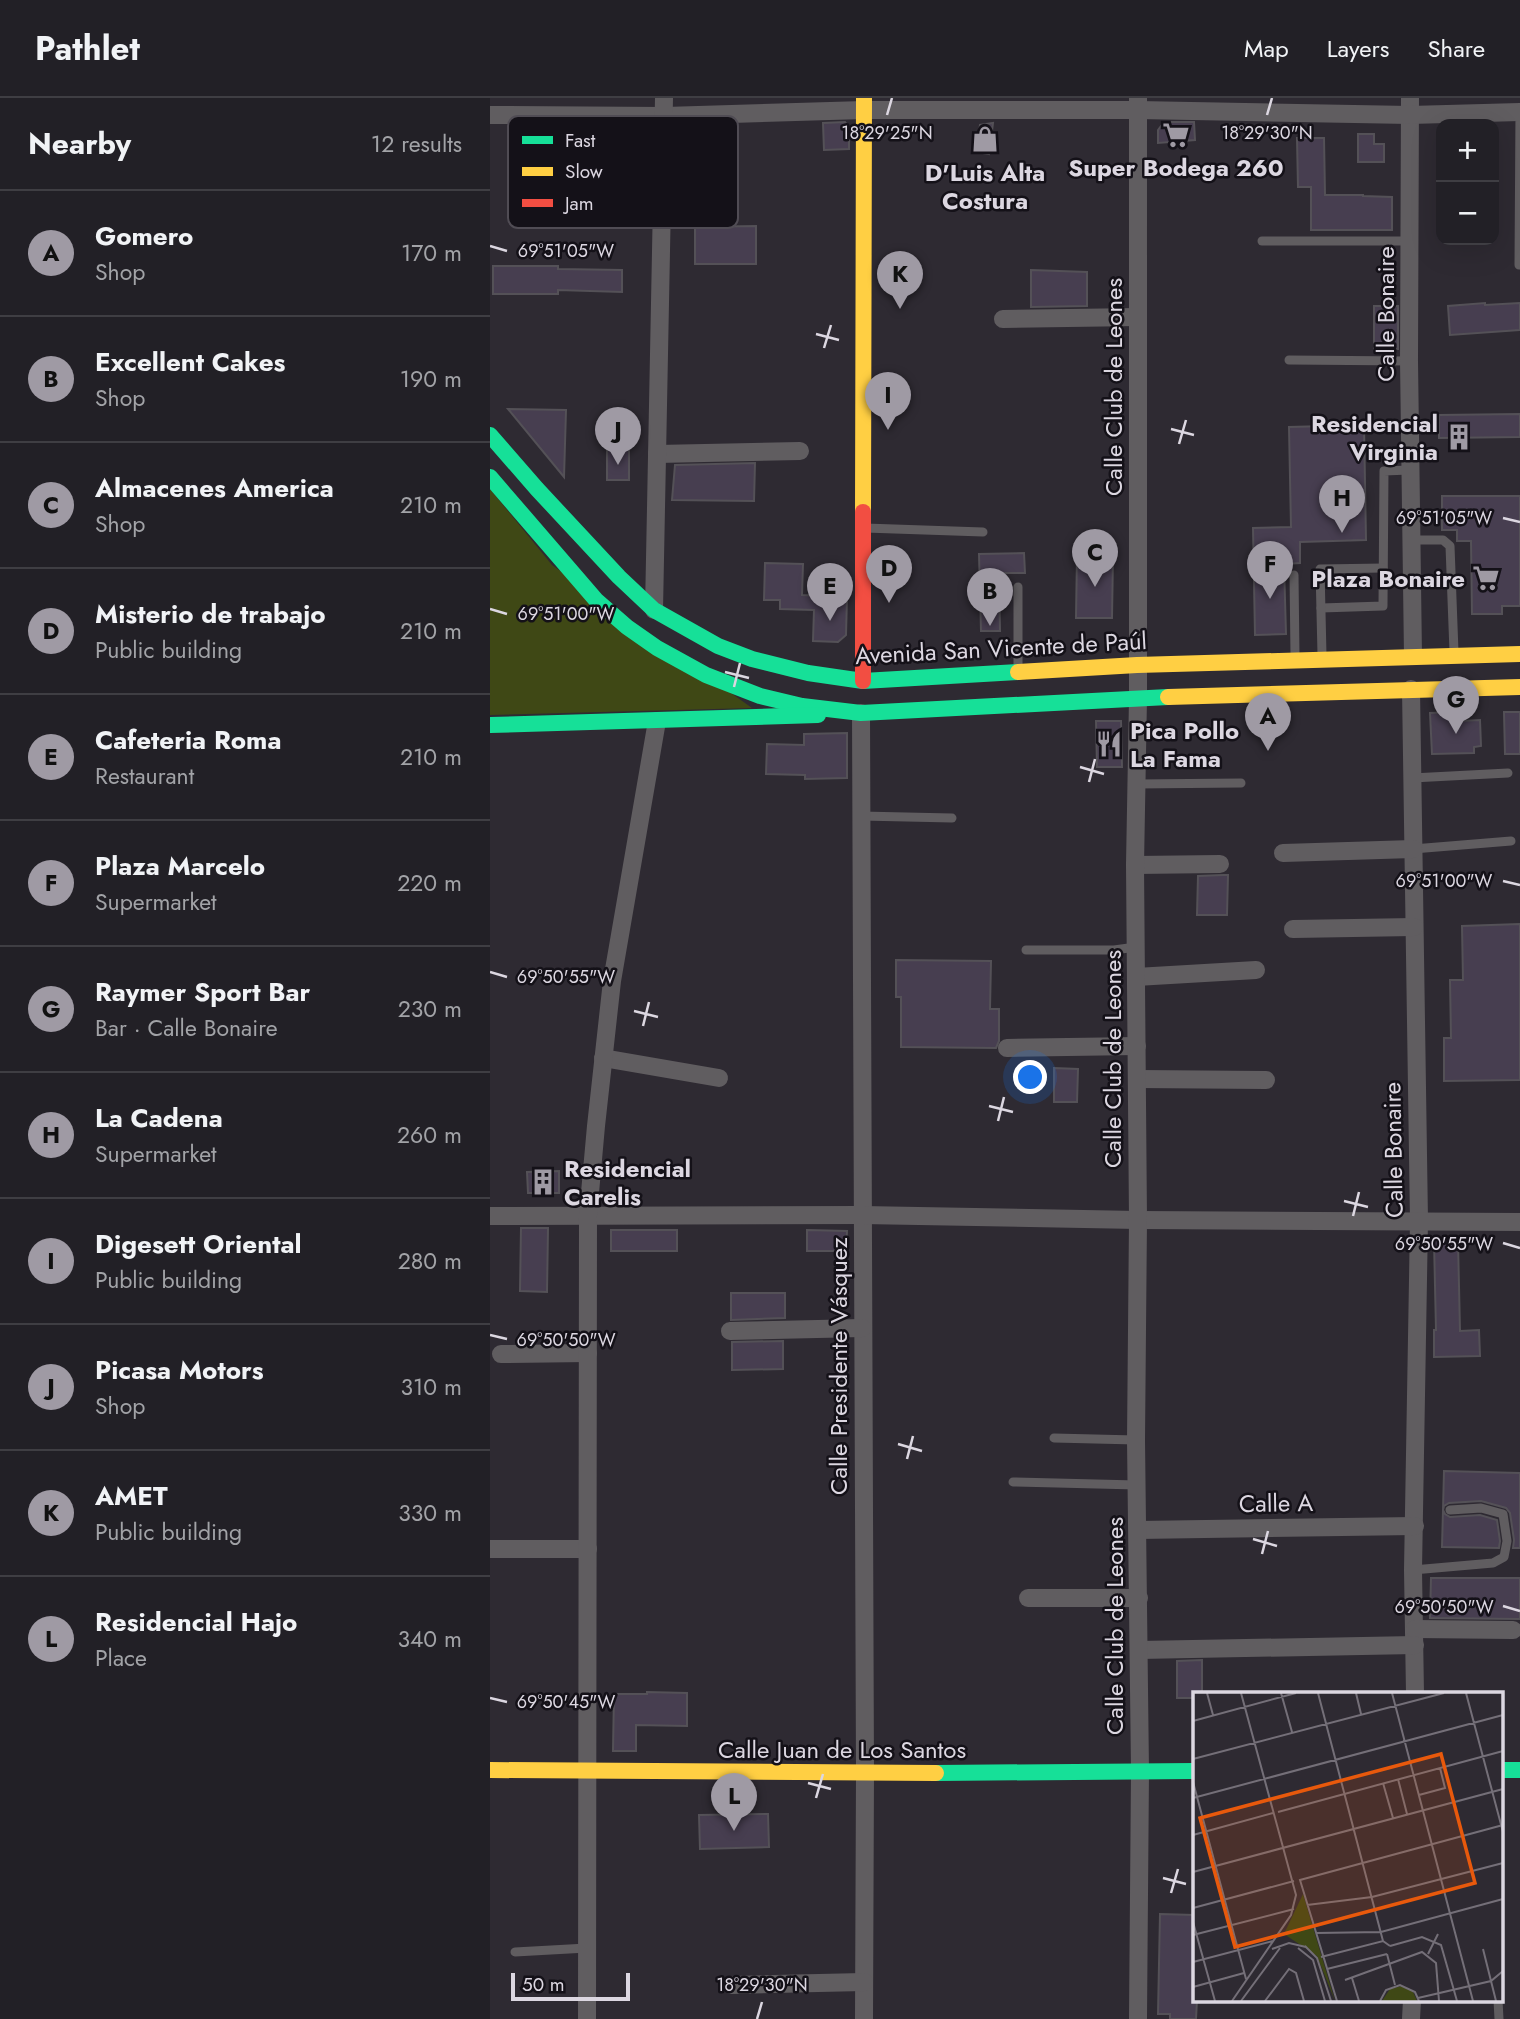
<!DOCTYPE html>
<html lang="en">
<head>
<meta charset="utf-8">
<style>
  body { margin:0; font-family:Jost,sans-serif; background:#2e2d32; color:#f1f3f6 }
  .controls { position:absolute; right:21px; top:21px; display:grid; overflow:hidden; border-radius:14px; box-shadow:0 7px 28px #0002 }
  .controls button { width:63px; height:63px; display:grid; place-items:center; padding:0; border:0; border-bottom:2px solid #3f3e43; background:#222026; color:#f1f3f6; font:35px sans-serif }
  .scale { position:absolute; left:21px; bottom:18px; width:119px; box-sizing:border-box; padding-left:7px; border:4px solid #dcd7e1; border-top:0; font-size:19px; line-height:24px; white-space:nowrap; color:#dcd7e1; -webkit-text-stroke:5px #141118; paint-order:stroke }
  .you { position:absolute; left:541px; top:980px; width:24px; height:24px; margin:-18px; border:5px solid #fff; border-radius:50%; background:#1a73e8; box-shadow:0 0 0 10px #1a73e833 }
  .badge { display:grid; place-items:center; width:46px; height:46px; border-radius:50%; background:#9f9aa4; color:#111; font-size:23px; font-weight:700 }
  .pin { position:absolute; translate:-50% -58px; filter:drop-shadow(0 2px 4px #0008) }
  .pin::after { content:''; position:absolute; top:37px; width:24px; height:21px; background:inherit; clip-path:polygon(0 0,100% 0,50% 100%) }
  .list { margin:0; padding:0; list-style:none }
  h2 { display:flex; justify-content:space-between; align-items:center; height:91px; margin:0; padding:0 28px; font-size:30px }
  h2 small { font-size:23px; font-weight:400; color:#a2a3a7 }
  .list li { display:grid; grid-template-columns:46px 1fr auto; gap:21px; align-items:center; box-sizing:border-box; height:126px; padding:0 28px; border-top:2px solid #3f3e43 }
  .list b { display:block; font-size:26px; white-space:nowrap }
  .list p { margin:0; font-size:23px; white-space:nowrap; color:#a2a3a7 }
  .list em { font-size:23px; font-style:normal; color:#a2a3a7 }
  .map { position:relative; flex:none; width:1030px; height:1921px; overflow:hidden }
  header { display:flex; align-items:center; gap:42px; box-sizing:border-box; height:98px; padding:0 35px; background:#222026; border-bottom:2px solid #3f3e43 }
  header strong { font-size:33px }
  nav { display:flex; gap:38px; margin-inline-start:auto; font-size:24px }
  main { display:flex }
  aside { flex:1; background:#222026 }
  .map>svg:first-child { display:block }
  .green { fill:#3f4815 }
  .building { fill:#473e50; stroke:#545157; stroke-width:2 }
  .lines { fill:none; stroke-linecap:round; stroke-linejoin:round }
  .lane { stroke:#605d60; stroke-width:9 }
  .street { stroke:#605d60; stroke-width:18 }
  .fast { stroke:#16e098; stroke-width:16 }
  .slow { stroke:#ffcf43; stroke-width:16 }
  .jam { stroke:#f24e42; stroke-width:16 }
  .ticks { fill:none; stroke:#dcd7e1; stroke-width:2.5 }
  .labels { text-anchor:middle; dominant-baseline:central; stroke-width:5; stroke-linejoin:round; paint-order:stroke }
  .poi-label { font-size:24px; font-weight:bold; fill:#dcd7e1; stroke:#141118 }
  .street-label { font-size:24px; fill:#dcd7e1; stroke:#141118 }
  .inset-road { fill:none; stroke:#746f78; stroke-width:2 }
  .view { fill:#e8590c; fill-opacity:0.15; stroke:#e8590c; stroke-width:3.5 }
  .inset-edge { fill:none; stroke:#dcd7e1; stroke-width:3.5 }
  .key { fill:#141118; stroke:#504c54; stroke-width:2 }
  .key-label { font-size:19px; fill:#dcd7e1 }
  .ticks-label { font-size:18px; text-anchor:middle; fill:#dcd7e1; stroke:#141118; stroke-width:5; stroke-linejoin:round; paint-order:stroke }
</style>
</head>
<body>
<header>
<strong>Pathlet</strong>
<nav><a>Map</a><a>Layers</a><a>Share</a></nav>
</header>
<main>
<aside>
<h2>Nearby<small>12 results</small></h2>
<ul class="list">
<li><span class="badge">A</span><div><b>Gomero</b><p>Shop</p></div><em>170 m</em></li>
<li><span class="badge">B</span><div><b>Excellent Cakes</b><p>Shop</p></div><em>190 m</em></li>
<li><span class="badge">C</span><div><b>Almacenes America</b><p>Shop</p></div><em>210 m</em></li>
<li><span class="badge">D</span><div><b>Misterio de trabajo</b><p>Public building</p></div><em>210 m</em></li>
<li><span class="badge">E</span><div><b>Cafeteria Roma</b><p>Restaurant</p></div><em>210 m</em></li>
<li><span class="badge">F</span><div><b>Plaza Marcelo</b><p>Supermarket</p></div><em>220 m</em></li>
<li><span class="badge">G</span><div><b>Raymer Sport Bar</b><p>Bar · Calle Bonaire</p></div><em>230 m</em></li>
<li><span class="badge">H</span><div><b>La Cadena</b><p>Supermarket</p></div><em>260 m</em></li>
<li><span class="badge">I</span><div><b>Digesett Oriental</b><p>Public building</p></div><em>280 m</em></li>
<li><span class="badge">J</span><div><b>Picasa Motors</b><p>Shop</p></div><em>310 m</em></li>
<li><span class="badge">K</span><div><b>AMET</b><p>Public building</p></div><em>330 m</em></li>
<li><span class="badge">L</span><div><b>Residencial Hajo</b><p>Place</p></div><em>340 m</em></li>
</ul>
</aside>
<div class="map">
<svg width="1030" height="1921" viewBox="0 0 1030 1921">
  <rect width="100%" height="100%" fill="#2e2a32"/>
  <path class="green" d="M 0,391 L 62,467 L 262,610 L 0,617 Z"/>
  <g class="building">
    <path d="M 355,24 L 359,29 L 359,51 L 334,52 L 333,25 Z"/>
    <path d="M 674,24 L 704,24 L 705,42 L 668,45 L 668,32 Z"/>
    <path d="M 503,25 L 499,56 L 486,54 L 490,27 Z"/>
    <path d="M 868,36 L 884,36 L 884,46 L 894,46 L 894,64 L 868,64 Z"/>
    <path d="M 807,40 L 834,40 L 835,97 L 873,97 L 873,98 L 902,99 L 902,132 L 821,132 L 821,89 L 808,89 Z"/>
    <path d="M 266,128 L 266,166 L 205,166 L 205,129 Z"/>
    <path d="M 3,168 L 68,168 L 68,171 L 132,172 L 132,194 L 68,192 L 68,196 L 3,196 Z"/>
    <path d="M 541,172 L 597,174 L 597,208 L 541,209 Z"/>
    <path d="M 995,205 L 995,207 L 1030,205 L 1030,232 L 960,237 L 958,208 Z"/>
    <rect x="884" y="208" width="24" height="43"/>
    <path d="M 18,311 L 76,312 L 74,379 Z"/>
    <path d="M 1030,316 L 1030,339 L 949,340 L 949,317 Z"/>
    <path d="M 874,327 L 876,442 L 810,444 L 810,465 L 794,466 L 796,536 L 765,537 L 763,430 L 801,429 L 799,329 Z"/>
    <rect x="117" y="352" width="22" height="30"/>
    <path d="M 265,365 L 264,403 L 182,402 L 185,367 Z"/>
    <path d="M 952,398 L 1030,398 L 1030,508 L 1012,508 L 1012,516 L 982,516 L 981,443 L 967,443 L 967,432 L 952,432 Z"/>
    <path d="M 534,455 L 535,475 L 509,475 L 510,533 L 491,533 L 489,456 Z"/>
    <path d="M 587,457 L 623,458 L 622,520 L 586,520 Z"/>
    <path d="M 275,465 L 313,466 L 312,497 L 357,499 L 356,537 L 348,544 L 323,543 L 324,512 L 290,511 L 290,502 L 274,502 Z"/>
    <path d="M 969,614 L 970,623 L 990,622 L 991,648 L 984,649 L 984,655 L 942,656 L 940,615 Z"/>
    <path d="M 1014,614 L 1030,614 L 1030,656 L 1015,656 Z"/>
    <path d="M 606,623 L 631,623 L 632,669 L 607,669 Z"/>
    <path d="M 357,635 L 357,680 L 315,681 L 315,677 L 276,676 L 277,646 L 314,647 L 314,636 Z"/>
    <path d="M 733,777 L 738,777 L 737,817 L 707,817 L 708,778 Z"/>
    <path d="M 1030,826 L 1030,982 L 954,983 L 954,940 L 961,940 L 960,882 L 973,882 L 972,828 Z"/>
    <path d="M 406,862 L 501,863 L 500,911 L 509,911 L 509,943 L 506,950 L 411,949 L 411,899 L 406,899 Z"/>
    <path d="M 564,970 L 588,971 L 587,1004 L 564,1004 Z"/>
    <path d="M 69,1073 L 69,1095 L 38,1095 L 37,1074 Z"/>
    <path d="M 31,1130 L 58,1130 L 57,1194 L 30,1193 Z"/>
    <rect x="121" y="1132" width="66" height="21"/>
    <path d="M 317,1132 L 357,1133 L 356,1153 L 317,1153 Z"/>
    <path d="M 944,1143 L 968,1143 L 970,1233 L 989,1232 L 990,1258 L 944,1259 L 944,1232 L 946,1232 Z"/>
    <path d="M 241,1195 L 295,1195 L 295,1220 L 241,1222 Z"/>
    <path d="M 293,1243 L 293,1271 L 242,1272 L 242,1244 Z"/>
    <path d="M 954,1373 L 1030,1375 L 1030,1450 L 1023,1450 L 1024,1442 L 1020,1415 L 1016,1410 L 991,1403 L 959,1405 L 954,1408 L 953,1412 Z"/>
    <path d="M 953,1412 L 955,1416 L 960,1419 L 990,1417 L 1007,1422 L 1010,1443 L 1009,1450 L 952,1449 Z"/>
    <path d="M 941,1480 L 1030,1480 L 1030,1521 L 940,1520 Z"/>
    <path d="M 712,1562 L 712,1595 L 704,1595 L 704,1600 L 687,1600 L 687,1563 Z"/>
    <path d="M 157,1594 L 197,1595 L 197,1628 L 146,1627 L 146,1653 L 123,1653 L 124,1596 L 157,1596 Z"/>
    <path d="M 278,1716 L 279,1749 L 210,1751 L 209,1717 Z"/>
    <path d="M 670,1816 L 704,1817 L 703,1873 L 704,1902 L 707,1902 L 706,1921 L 680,1921 L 680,1916 L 668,1916 Z"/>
  </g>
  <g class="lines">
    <g class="lane">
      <path d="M 772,143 L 919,143"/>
      <path d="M 1029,167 L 1030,12"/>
      <path d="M 799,262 L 919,263"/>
      <path d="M 375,430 L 493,434"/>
      <path d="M 921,442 L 953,442 L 960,448 L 964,554"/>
      <path d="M 804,477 L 805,558"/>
      <path d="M 831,510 L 893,508 L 894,373 L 919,372"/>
      <path d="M 832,557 L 830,471 L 893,470"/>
      <path d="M 528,572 L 528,489"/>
      <path d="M 922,680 L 1018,675"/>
      <path d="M 647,686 L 751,685"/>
      <path d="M 371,718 L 462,720"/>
      <path d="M 923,751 L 1021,743"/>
      <path d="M 536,852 L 624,852 L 646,849"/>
      <path d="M 564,1340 L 646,1342"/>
      <path d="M 523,1384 L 647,1387"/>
      <path d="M 923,1472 L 1003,1465 L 1014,1459 L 1017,1443 L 1013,1416 L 991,1410 L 960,1412"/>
      <path d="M 25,1854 L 97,1850"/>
      <path d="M 1008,1902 L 1009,1921"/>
    </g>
    <g class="street">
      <path d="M 920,0 L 919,263 L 923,558"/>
      <path d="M 0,17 L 175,18 L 374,12 L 648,12 L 920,17 L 1030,14"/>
      <path d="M 513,221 L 648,219"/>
      <path d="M 167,356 L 310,353"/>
      <path d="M 164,512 L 174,0"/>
      <path d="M 921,591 L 929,1123 L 923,1472 L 925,1596"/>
      <path d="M 371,615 L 375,1675 L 374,1921"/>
      <path d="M 793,755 L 923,751"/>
      <path d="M 645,767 L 730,766"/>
      <path d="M 803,831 L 924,829"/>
      <path d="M 646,879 L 766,872"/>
      <path d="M 517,950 L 647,948"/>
      <path d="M 113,960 L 229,980"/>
      <path d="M 647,981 L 776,982"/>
      <path d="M 0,1118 L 372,1117 L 648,1122 L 1030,1124"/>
      <path d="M 240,1233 L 372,1230"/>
      <path d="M 11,1256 L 98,1255"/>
      <path d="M 648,1432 L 925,1428"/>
      <path d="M 0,1451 L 98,1451"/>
      <path d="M 538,1500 L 649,1500"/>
      <path d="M 925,1531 L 1023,1532"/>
      <path d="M 649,1552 L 925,1547"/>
      <path d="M 241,1887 L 374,1884"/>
      <path d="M 97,1921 L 98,1117 L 106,1028 L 122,883 L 167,623"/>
      <path d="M 648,1921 L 650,1673 L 646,1342 L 648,1122 L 645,767 L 648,600 L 648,0"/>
      <path d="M 921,1921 L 922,1902"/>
    </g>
    <g class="fast">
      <path d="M 0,337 L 47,391 L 129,479 L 164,512 L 228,548 L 262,561 L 318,575 L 373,583 L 528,574"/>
      <path d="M 0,379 L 106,502 L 137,529 L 167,550 L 216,577 L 270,598 L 312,608 L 371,615 L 678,599"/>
      <path d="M 0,627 L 328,617"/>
      <path d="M 1011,1672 L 1030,1672"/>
      <path d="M 446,1675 L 704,1673"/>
    </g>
    <g class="slow">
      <path d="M 373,414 L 374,0"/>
      <path d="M 528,574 L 647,567 L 1030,556"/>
      <path d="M 678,599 L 1030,589"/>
      <path d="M 0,1672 L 446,1675"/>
    </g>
    <path class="jam" d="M 373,583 L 373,414"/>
  </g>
  <path class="ticks" d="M 397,17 L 402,0M 777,17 L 782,0M 0,148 L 17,153M 326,236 L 349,242M 334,250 L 341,227M 681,331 L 704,337M 689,346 L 696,322M 1013,420 L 1030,424M 0,511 L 17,516M 235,574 L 259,580M 244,589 L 250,565M 590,669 L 614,676M 599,684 L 605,661M 1013,783 L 1030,787M 0,874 L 17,879M 144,913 L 168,919M 153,928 L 159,904M 499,1008 L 523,1014M 508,1023 L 514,999M 854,1103 L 878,1109M 863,1118 L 869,1094M 1013,1145 L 1030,1150M 0,1237 L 17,1241M 408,1346 L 432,1353M 417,1361 L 423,1338M 763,1441 L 787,1448M 772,1456 L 778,1433M 1013,1508 L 1030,1513M 0,1600 L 17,1604M 318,1685 L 341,1691M 326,1700 L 333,1676M 673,1780 L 696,1786M 681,1795 L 688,1771M 267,1921 L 272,1904"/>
  <defs>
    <g id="supermarket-bare" transform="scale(2.1)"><path d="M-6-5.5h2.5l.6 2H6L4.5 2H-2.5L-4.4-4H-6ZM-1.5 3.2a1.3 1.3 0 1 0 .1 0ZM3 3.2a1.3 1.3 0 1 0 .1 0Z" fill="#9f9aa4" stroke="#141118" stroke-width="2.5" paint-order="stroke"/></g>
    <g id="shop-bare" transform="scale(2.1)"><path d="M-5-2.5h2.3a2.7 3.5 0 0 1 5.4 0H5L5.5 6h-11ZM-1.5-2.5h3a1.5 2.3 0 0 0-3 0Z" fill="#9f9aa4" stroke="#141118" stroke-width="2.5" paint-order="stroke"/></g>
    <g id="building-bare" transform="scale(2.1)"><path d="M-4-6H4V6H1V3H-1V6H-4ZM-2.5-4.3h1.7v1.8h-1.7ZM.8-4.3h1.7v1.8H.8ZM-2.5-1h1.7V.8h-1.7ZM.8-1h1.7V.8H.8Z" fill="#9f9aa4" stroke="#141118" stroke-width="2.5" paint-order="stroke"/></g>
    <g id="restaurant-bare" transform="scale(2.1)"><path d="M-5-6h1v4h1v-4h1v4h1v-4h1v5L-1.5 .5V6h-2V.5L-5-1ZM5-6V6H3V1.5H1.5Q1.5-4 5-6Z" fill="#9f9aa4" stroke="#141118" stroke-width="2.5" paint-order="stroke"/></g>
  </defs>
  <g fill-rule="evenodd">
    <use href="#supermarket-bare" x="686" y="37"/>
    <use href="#shop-bare" x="495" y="41"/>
    <use href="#building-bare" x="969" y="339"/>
    <use href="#supermarket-bare" x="996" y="480"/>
    <use href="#restaurant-bare" x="619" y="646"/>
    <use href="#building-bare" x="53" y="1084"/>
  </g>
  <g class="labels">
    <g class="poi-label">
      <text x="686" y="69">Super Bodega 260</text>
      <text x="495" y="74">D'Luis Alta<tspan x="495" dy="28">Costura</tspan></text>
      <text x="948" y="325" text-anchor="end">Residencial<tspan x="948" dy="28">Virginia</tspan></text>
      <text x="975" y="480" text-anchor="end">Plaza Bonaire</text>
      <text x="640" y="632" text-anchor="start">Pica Pollo<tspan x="640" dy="28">La Fama</tspan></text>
      <text x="74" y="1070" text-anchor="start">Residencial<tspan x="74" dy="28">Carelis</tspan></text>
    </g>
    <g class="street-label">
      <text transform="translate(895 216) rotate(-90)">Calle Bonaire</text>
      <text transform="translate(623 289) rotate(-90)">Calle Club de Leones</text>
      <text transform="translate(511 550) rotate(-3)">Avenida San Vicente de Paúl</text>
      <text transform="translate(622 961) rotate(-90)">Calle Club de Leones</text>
      <text transform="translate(903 1052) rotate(-91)">Calle Bonaire</text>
      <text transform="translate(348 1268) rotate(-90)">Calle Presidente Vásquez</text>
      <text transform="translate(786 1405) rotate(-1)">Calle A</text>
      <text transform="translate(624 1528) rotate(-90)">Calle Club de Leones</text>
      <text x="352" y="1651">Calle Juan de Los Santos</text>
    </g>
  </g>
  <g transform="translate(703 1594)">
    <rect width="310" height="310" fill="#2e2a32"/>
    <path d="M 110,202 L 142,309 L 124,264 L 91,242 ZM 209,294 L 220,300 L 224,309 L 189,309 L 197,297 Z" fill="#3f4815"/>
    <path class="inset-road" d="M 14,1 L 20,23M 88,1 L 99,40M 125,1 L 190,249M 163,1 L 168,22M 199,1 L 280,309M 273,1 L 310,140M 0,29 L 103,1M 0,67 L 251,1M 205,87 L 214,122M 0,90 L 53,287M 190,91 L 200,126M 226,103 L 252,96 L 247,76M 0,106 L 310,23M 85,120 L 310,59M 0,143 L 80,121M 0,180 L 310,97M 114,213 L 179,205 L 310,171M 0,216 L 101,189M 0,230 L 22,309M 123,241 L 188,240 L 310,207M 0,243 L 101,217M 112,254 L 124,266 L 138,309M 197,254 L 229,245 L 248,253 L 264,309M 105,256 L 120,268 L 132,309M 79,257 L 96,251 L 113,255M 290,257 L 303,309M 194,262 L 202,293M 235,262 L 245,242M 128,265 L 190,249 L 197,254M 0,270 L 80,249M 134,277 L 194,262M 159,286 L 166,309M 152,288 L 229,260 L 243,271 L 246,309M 0,295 L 51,281M 225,306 L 298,289 L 310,279M 39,309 L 98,223 L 103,203 L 48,1M 48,309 L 87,256M 72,309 L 96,277 L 103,281 L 111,309M 144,309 L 107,188 L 310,133M 187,309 L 193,298 L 207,293 L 222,300 L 226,309"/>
    <path class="view" d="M 248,62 L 282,191 L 42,255 L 7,126 Z"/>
    <rect width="310" height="310" class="inset-edge"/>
  </g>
  <rect x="18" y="18" width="230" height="112" rx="10" class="key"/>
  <rect x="32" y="38" width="31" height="8" fill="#16e098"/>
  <rect x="32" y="69" width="31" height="9" fill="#ffcf43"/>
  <rect x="32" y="101" width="31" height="8" fill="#f24e42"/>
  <g class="key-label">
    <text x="75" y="49">Fast</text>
    <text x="75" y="80">Slow</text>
    <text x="75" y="112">Jam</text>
  </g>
  <g class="ticks-label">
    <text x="397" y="41">18°29'25"N</text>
    <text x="777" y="41">18°29'30"N</text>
    <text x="76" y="159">69°51'05"W</text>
    <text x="954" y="426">69°51'05"W</text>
    <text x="76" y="522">69°51'00"W</text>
    <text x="954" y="789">69°51'00"W</text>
    <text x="76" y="885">69°50'55"W</text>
    <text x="954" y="1152">69°50'55"W</text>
    <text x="76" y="1248">69°50'50"W</text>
    <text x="954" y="1515">69°50'50"W</text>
    <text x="76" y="1610">69°50'45"W</text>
    <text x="272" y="1893">18°29'30"N</text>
  </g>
</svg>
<div class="controls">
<button>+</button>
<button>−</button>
</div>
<div class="scale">50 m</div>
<div class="you"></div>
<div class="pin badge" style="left:778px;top:653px">A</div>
<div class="pin badge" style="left:500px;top:528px">B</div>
<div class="pin badge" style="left:605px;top:489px">C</div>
<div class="pin badge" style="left:399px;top:505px">D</div>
<div class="pin badge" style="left:340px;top:523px">E</div>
<div class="pin badge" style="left:780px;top:501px">F</div>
<div class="pin badge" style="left:966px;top:636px">G</div>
<div class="pin badge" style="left:852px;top:435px">H</div>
<div class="pin badge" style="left:398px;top:332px">I</div>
<div class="pin badge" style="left:128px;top:367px">J</div>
<div class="pin badge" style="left:410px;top:211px">K</div>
<div class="pin badge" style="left:244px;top:1733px">L</div>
</div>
</main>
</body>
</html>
